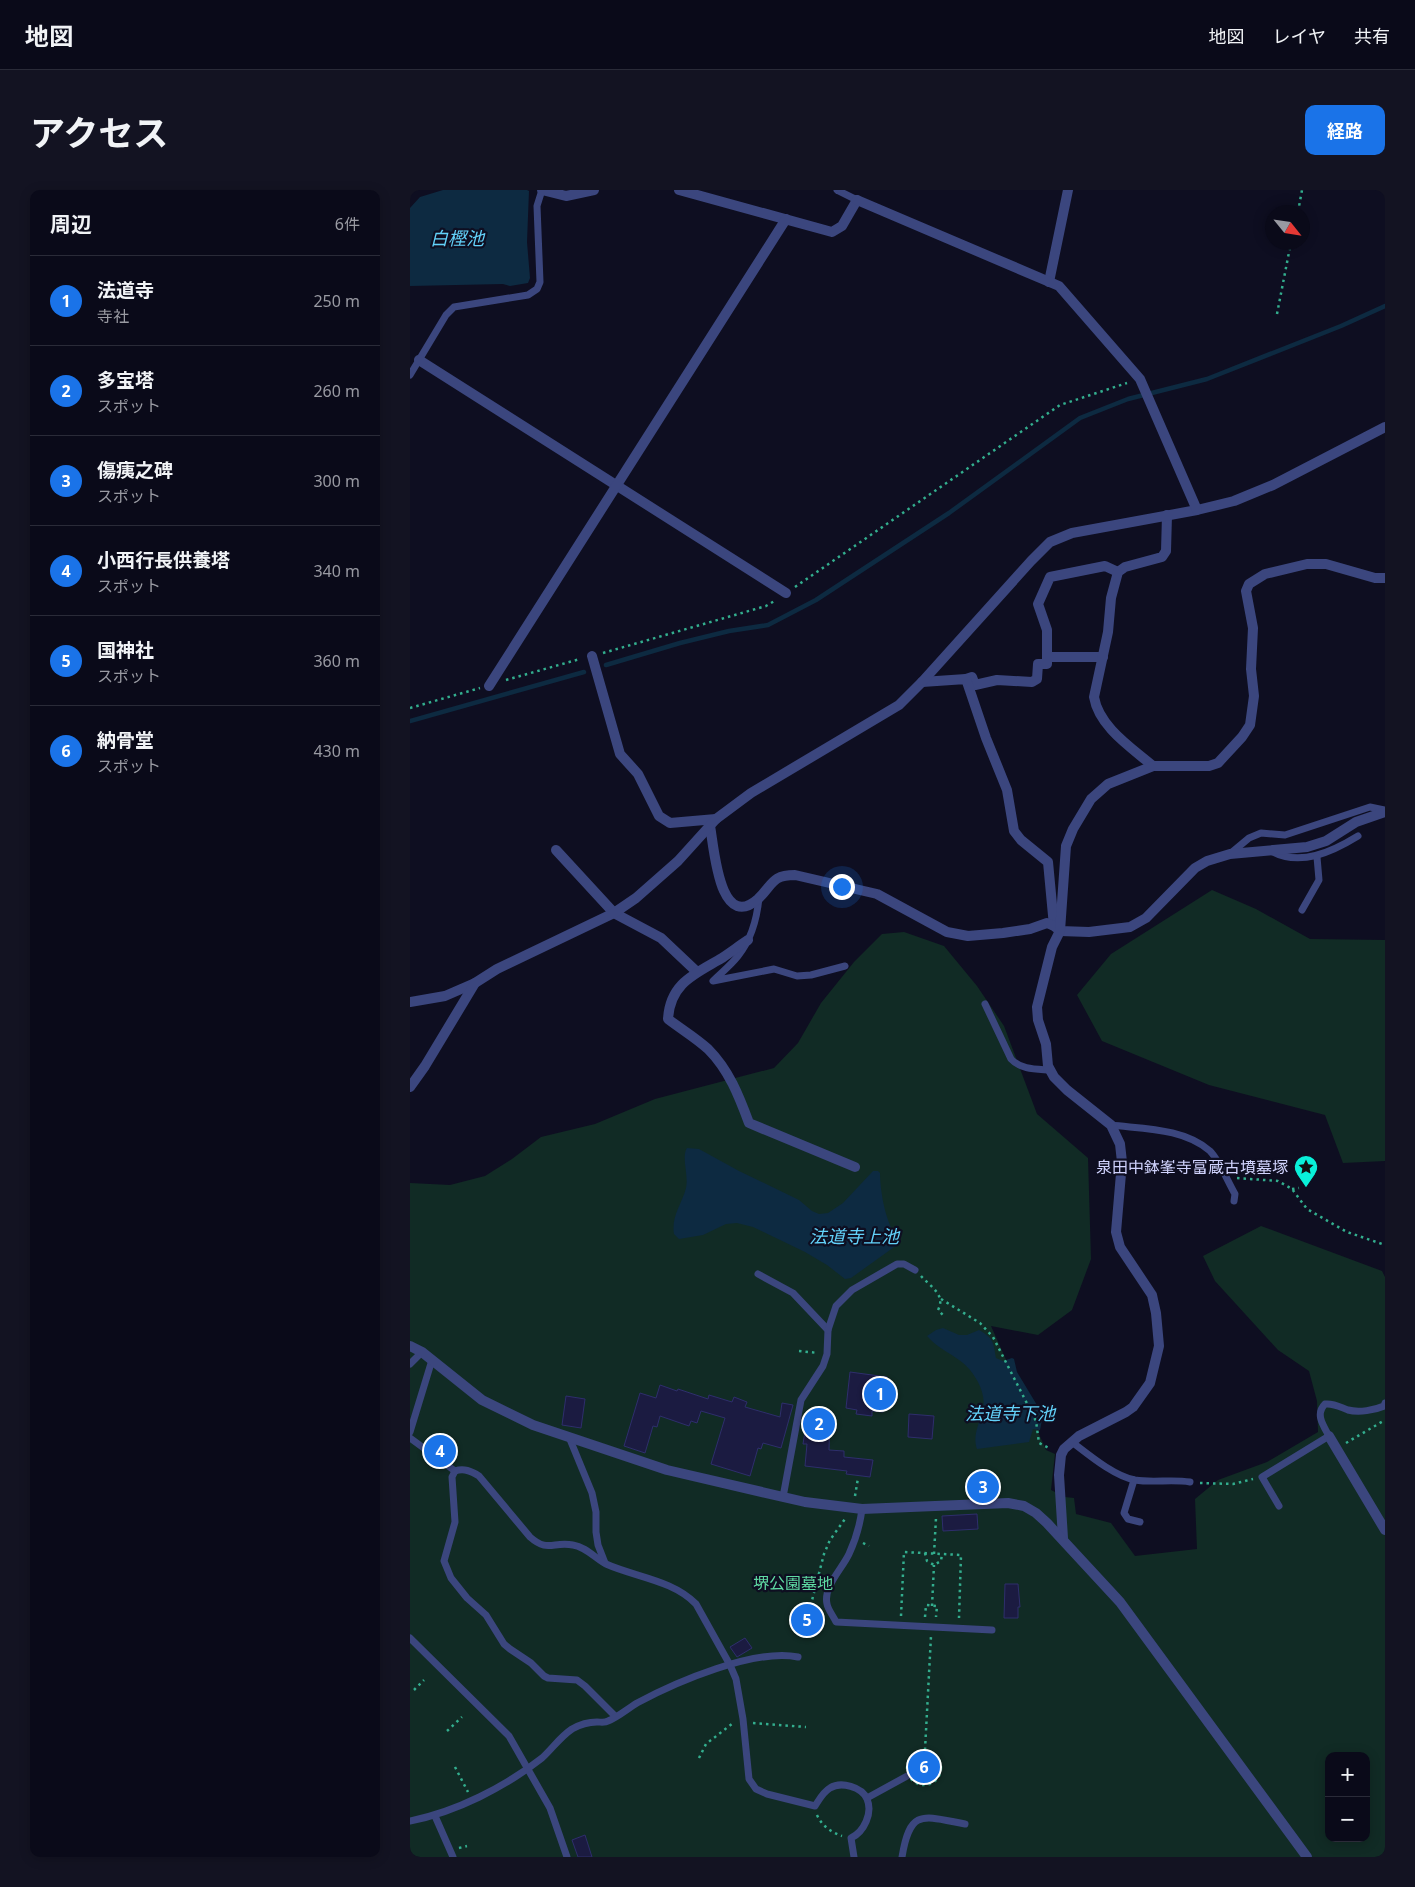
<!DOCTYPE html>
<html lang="ja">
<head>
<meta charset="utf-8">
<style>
  body { margin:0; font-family:"Noto Sans","Noto Sans JP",sans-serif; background:#131322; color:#f1f3f6 }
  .controls { position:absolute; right:15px; bottom:15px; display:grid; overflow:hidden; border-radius:10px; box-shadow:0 2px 12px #0003 }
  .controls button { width:45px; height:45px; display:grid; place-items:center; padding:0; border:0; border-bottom:1px solid #2a2b38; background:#0a0a19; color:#f1f3f6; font:25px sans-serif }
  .compass { position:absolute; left:855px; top:15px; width:45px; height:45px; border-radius:50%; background:#0a0a19; box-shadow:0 2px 12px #0003; rotate:120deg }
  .you { position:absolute; left:431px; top:696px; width:18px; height:18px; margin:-12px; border:4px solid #fff; border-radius:50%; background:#1a73e8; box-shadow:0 0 0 8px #1a73e833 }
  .badge { display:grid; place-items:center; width:32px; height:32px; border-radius:50%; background:#1a73e8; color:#fff; font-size:16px; font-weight:700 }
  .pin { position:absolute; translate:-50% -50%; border:2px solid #fff; box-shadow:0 1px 5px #0006 }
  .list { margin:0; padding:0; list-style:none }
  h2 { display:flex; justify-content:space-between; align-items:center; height:65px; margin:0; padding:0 20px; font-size:21px }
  h2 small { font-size:16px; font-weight:400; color:#999aa2 }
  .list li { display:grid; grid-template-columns:32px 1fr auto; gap:15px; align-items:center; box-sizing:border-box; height:90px; padding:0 20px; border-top:1px solid #2a2b38 }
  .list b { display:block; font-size:19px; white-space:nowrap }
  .list p { margin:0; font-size:16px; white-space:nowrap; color:#999aa2 }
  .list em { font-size:16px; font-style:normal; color:#999aa2 }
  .map { position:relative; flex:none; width:975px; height:1667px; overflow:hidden; border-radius:10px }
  header { display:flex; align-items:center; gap:30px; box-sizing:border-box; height:70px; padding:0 25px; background:#0a0a19; border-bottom:1px solid #2a2b38 }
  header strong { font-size:24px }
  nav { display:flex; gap:28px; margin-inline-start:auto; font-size:18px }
  .intro { display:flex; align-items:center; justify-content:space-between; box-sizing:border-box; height:120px; padding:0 30px }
  h1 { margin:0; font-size:35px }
  .button { padding:12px 22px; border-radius:10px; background:#1a73e8; color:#fff; font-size:18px; font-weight:700 }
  main { display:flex; gap:30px; padding:0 30px }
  aside { flex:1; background:#0a0a19; border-radius:10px; box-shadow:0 2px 12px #0003 }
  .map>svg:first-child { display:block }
  .green { fill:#112b25; fill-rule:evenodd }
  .water { fill:#0d2a41 }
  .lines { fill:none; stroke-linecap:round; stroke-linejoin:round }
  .stream { stroke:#0d2a41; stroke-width:4.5 }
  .building { fill:#1b1b41; stroke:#2e2e6c }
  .path { stroke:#33ae8e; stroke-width:2.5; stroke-dasharray:2.5 4; stroke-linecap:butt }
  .service { stroke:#3b467e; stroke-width:7 }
  .minor { stroke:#3b467e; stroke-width:10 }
  .tertiary { stroke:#3b467e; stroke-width:10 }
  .labels { text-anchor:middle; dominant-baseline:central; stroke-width:4.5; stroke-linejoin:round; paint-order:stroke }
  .poi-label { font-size:16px; fill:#d0d3fd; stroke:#0e0e21; text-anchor:end }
  .park-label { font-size:16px; fill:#5fdaa3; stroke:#0e0e21 }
  .water-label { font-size:18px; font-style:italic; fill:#62d1f9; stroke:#0e0e21 }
</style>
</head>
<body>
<header>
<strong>地図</strong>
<nav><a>地図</a><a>レイヤ</a><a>共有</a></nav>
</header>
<div class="intro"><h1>アクセス</h1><a class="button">経路</a></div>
<main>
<aside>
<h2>周辺<small>6件</small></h2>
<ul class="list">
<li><span class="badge">1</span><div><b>法道寺</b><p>寺社</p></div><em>250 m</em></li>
<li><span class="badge">2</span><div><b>多宝塔</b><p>スポット</p></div><em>260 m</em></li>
<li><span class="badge">3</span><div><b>傷痍之碑</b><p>スポット</p></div><em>300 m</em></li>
<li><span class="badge">4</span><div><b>小西行長供養塔</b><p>スポット</p></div><em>340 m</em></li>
<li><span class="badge">5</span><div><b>国神社</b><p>スポット</p></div><em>360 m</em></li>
<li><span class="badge">6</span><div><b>納骨堂</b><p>スポット</p></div><em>430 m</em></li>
</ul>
</aside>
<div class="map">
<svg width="975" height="1667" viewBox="0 0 975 1667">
  <rect width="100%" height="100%" fill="#0e0e21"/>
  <g class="green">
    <path d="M 802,700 L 846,719 L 900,749 L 975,750 L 975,971 L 933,973 L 915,925 L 799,895 L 692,851 L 667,805 L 701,764 Z"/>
    <path d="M 494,742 L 534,756 L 567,796 L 594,836 L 627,924 L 678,968 L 681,1069 L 662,1120 L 628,1145 L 581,1136 L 636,1260 L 645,1264 L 641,1300 L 655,1307 L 664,1308 L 666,1324 L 701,1333 L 725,1366 L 787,1359 L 785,1309 L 808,1290 L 857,1272 L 908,1242 L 907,1211 L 899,1181 L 868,1160 L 805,1091 L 793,1066 L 851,1036 L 972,1081 L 975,1087 L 975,1667 L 0,1667 L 0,993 L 40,995 L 75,986 L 102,969 L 131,947 L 185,934 L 245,909 L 364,878 L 388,853 L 411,813 L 444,772 L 472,744 ZM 919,1566 L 956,1566 L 956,1648 L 919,1648 Z"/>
  </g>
  <g class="water">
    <path d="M 33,0 L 117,0 L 119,1 L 117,52 L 120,88 L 118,93 L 100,96 L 93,94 L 0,96 L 0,18 L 10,7 Z"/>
    <path d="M 277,958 L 289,959 L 329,981 L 389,1010 L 402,1021 L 409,1024 L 418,1023 L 433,1013 L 463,981 L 468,981 L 470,983 C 470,1001 476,1037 489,1049 L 487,1055 L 441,1088 L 435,1089 L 417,1075 L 395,1062 L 343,1037 L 327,1033 L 316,1034 L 293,1045 L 269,1049 L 264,1044 C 261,1026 272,1014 276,998 C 279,985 271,967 277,958 Z"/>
    <path d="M 533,1138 L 549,1145 L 557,1145 L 569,1140 C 584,1149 583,1151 586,1168 L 593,1171 L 602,1168 L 604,1169 L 607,1182 L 633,1225 L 630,1240 L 623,1239 L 619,1252 L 567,1259 C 562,1245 570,1233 573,1218 C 575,1209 572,1200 568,1192 C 555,1166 535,1166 517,1146 L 526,1140 Z"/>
  </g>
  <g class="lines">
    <g class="stream">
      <path d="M 196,475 L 270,453 L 319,441 L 358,435 L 406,410 L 539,323 L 670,228 L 718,209 L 797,189 L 931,136 L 975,116"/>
      <path d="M 0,531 L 174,482"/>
    </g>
  </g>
  <g class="building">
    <path d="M 440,1182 L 477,1187 L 473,1222 L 462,1221 L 462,1226 L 446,1224 L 447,1220 L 436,1218 Z"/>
    <path d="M 250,1195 L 267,1201 L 268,1199 L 298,1209 L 299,1205 L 322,1212 L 324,1207 L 337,1212 L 335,1217 L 370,1227 L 372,1213 L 383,1215 L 371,1258 L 353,1253 L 351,1259 L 348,1258 L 340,1286 L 301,1274 L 315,1228 L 291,1221 L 287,1233 L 281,1231 L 279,1236 L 250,1226 L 247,1237 L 243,1236 L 235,1263 L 214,1256 L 230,1203 L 246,1208 Z"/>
    <path d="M 156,1206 L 175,1209 L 171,1238 L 152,1235 Z"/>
    <path d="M 398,1222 L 420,1224 L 419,1260 L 434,1261 L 434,1267 L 463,1270 L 460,1287 L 436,1284 L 437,1281 L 395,1276 L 397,1254 L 393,1254 Z"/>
    <path d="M 499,1224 L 524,1226 L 522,1249 L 498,1247 Z"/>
    <path d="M 567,1324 L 568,1339 L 533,1341 L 532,1326 Z"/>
    <path d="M 595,1394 L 608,1394 L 610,1417 L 608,1417 L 608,1428 L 594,1428 Z"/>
    <path d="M 335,1448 L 342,1458 L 327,1467 L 320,1457 Z"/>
    <path d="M 511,1565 L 519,1566 L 526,1572 L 527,1580 L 519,1590 L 511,1591 L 507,1589 L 501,1580 L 504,1570 Z"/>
    <path d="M 175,1645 L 182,1667 L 168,1667 L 162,1650 Z"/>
  </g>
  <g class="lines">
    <g class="path">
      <path d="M 888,22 L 892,0"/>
      <path d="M 867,124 L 881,52"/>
      <path d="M 385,397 L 650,215 L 717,193"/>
      <path d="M 193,463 L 356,416 L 366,410"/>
      <path d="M 96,490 L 170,469"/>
      <path d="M 0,518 L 70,498"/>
      <path d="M 827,988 L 868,991 L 882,999 L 897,1019 L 937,1042 L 975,1055"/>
      <path d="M 882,999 L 889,998"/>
      <path d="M 511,1086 C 521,1097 536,1105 528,1120 L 533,1125"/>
      <path d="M 531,1109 L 570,1133 L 583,1147 L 626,1231 L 629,1253 L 641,1259"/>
      <path d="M 389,1161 L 408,1163"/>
      <path d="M 936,1253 L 975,1230"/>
      <path d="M 790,1293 L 823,1294 L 843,1289"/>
      <path d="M 445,1306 L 448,1288"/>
      <path d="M 453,1353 L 459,1356"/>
      <path d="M 515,1363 L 517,1371 L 524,1375 L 531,1371 L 532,1364"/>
      <path d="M 524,1364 L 526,1328"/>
      <path d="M 522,1416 L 524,1375"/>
      <path d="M 399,1422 L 414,1364 L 420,1350 L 435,1329"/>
      <path d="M 491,1426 L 494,1362 L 551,1365 L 549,1428"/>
      <path d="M 515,1427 L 516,1415 L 527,1416 L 526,1427"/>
      <path d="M 4,1500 L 14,1490"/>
      <path d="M 343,1533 L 396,1537"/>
      <path d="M 37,1541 L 52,1527"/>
      <path d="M 515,1560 L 521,1446"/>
      <circle cx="514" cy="1578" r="17"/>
      <path d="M 289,1568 L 296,1554 L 323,1533"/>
      <path d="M 45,1577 L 58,1602"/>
      <path d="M 407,1625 C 412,1636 421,1642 432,1646"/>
      <path d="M 49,1658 L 57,1656"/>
    </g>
    <g class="service">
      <path d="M 427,0 L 447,10"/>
      <path d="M 0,185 L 36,125 L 44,117 L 118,105 L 127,99 L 130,92 L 127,16 L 132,0"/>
      <path d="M 861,661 C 890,677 922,662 948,646"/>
      <path d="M 821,663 L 839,648 L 851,643 L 875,645 L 960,617 L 975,620"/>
      <path d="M 349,708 C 347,728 341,750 328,766 C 321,775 311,783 303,791 L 364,779 L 387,786 L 401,785 L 435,776"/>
      <path d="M 892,720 L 909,690 L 907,667"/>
      <path d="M 575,814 L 601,869 C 611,880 627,879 640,880"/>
      <path d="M 701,935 C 733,939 774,938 800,961 C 809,970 818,992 825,1004 L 824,1011"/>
      <path d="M 348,1084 L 383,1103 L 418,1140 L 417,1164 L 413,1176 L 391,1210 L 373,1307"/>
      <path d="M 418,1140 L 426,1116 L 442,1100 L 487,1074 L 494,1074 L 505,1080"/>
      <path d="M 0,1174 L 12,1162"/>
      <path d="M 0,1242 L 22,1170"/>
      <path d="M 159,1247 L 182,1303 L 186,1322 L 186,1342 L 188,1355 L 195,1373"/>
      <path d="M 0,1248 L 45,1281"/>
      <path d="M 662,1252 C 679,1265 704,1286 725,1290 C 743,1293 762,1289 780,1292"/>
      <path d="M 45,1281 C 54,1278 61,1281 69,1286 L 120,1347 C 138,1363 143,1351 163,1355 C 176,1357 185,1368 196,1374 C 225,1387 263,1390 286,1414 L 320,1475 L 326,1489 L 333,1529 L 339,1589 L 346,1599 L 357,1604 L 405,1616 C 409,1610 413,1602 420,1598 C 431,1591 452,1597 457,1609 C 463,1623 454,1642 441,1648 L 444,1667"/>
      <path d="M 45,1281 L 42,1287 L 45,1332 L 34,1371 L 41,1388 L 57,1408 L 76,1425 L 94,1454 L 100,1459 L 121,1473 L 134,1486 L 138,1488 L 167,1490 L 175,1496 L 205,1526"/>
      <path d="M 724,1290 L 714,1323 L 718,1329 L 730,1332"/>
      <path d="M 869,1316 L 852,1287 L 919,1246 C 913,1235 905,1224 915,1214 C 924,1213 930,1217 938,1220 C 949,1223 965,1220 974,1216 L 975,1213"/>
      <path d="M 452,1319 C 450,1335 446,1349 439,1364 C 432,1379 413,1397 417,1414 C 418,1420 424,1427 426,1432 L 582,1440"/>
      <path d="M 0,1448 L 99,1546 L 140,1618 L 157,1667"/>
      <path d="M 457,1608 L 499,1585"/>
      <path d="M 25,1626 L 43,1667"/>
      <path d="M 0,1631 C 46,1622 95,1597 132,1568 C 142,1559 150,1547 162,1539 C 169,1535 179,1532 187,1532 C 191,1532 195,1533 198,1531 C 208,1527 217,1519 227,1513 C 266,1492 345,1458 388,1467"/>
      <path d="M 492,1667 C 500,1618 513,1626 555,1634"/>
    </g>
    <g class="minor">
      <path d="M 132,0 L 156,6 L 184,0"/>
      <path d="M 269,0 L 422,42 L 432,36 L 447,10"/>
      <path d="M 639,92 L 658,0"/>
      <path d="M 9,170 L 376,403"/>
      <path d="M 182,466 L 210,564 L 228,584 L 249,626 L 260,633 L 306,629"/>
      <path d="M 637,467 L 693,467"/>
      <path d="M 556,489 L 562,487 L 565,495 L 587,490 L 622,492 L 627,489 L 628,474 L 637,474 L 637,440 L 628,414 L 640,387 L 695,376 L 708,382"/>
      <path d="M 512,492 L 556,489 L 576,548 L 597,600 L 604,641 L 611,650 L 638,672 L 644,736"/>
      <path d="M 79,496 L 376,29"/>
      <path d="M 743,576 C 722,558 689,537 684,507 L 698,442 L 701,408 L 708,382 L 715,377 L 752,367 L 756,361 L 757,325"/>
      <path d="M 300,636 C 304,656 309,743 348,709 C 363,695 361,685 385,685 L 467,704 L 537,742 L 558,746 L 593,743 L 620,739 L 637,733 L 644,736 L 650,741 L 679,742 L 720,737 L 736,728 L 785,678 L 797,671 L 820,664 L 897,657 L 916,651 L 946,632 L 975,622"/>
      <path d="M 146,660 L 204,723 L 251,748 L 287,782"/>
      <path d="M 338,750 C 329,756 321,762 312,768 C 285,784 260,793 258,829 C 271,839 286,848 298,859 C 319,880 329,906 339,933 L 445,977"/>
      <path d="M 0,812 L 35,806 L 65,793"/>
      <path d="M 0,897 L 15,876 L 65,793 L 87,779 L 204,723 L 226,708 L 268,671 L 306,629 L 341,603 L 489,515 L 512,492 L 621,371 L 640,352 L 662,343 L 787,320 L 824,311 L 863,295 L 975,237"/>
      <path d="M 919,1246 L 975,1340"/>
      <path d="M 653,1348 L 649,1285 L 651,1265 L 654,1259 L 669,1246 L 716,1222 L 723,1217 L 740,1193 L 749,1156 L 746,1123 L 742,1105 L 710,1057 L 706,1042 L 712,972 L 710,954 L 701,935 L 657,900 L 644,887 L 638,876 L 636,854 L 628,830 L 627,817 L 642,757 L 650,741 L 656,656 L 663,639 L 681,609 L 698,594 L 743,576 L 799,576 L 808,573 L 832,547 L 840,535 L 844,506 L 841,479 L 843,438 L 836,401 L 839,394 L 855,384 L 897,374 L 916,374 L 965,388 L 975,388"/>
    </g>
    <g class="tertiary">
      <path d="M 447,10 L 649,96 L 730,189 L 787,320"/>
      <path d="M 0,1156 L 12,1162 L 72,1210 L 123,1235 L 257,1280 L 395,1312 L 452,1319 L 598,1313 L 614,1316 L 626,1323 L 637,1333 L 710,1412 L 897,1667"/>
    </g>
  </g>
  <defs>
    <g id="sight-pin" transform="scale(1.25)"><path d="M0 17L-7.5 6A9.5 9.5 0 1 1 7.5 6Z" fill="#09f0d9" stroke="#0e0e21"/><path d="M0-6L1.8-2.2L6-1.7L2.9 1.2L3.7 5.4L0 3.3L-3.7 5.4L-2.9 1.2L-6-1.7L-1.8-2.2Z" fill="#111"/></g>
  </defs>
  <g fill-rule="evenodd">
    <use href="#sight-pin" x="896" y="977"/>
  </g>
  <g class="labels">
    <g class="poi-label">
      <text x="878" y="977">泉田中鉢峯寺富蔵古墳墓塚</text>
    </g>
    <g class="park-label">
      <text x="383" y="1393">堺公園墓地</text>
    </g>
    <g class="water-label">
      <text x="47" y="48">白樫池</text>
      <text x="444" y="1046">法道寺上池</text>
      <text x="600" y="1223">法道寺下池</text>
    </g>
  </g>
</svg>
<div class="controls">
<button>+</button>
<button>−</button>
</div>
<svg class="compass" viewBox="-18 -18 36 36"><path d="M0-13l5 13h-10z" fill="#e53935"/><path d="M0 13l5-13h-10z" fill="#999aa2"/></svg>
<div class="you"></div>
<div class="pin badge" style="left:470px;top:1204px">1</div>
<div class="pin badge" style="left:409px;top:1234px">2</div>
<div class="pin badge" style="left:573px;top:1297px">3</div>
<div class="pin badge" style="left:30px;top:1261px">4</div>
<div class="pin badge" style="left:397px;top:1430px">5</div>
<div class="pin badge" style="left:514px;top:1577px">6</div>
</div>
</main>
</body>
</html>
